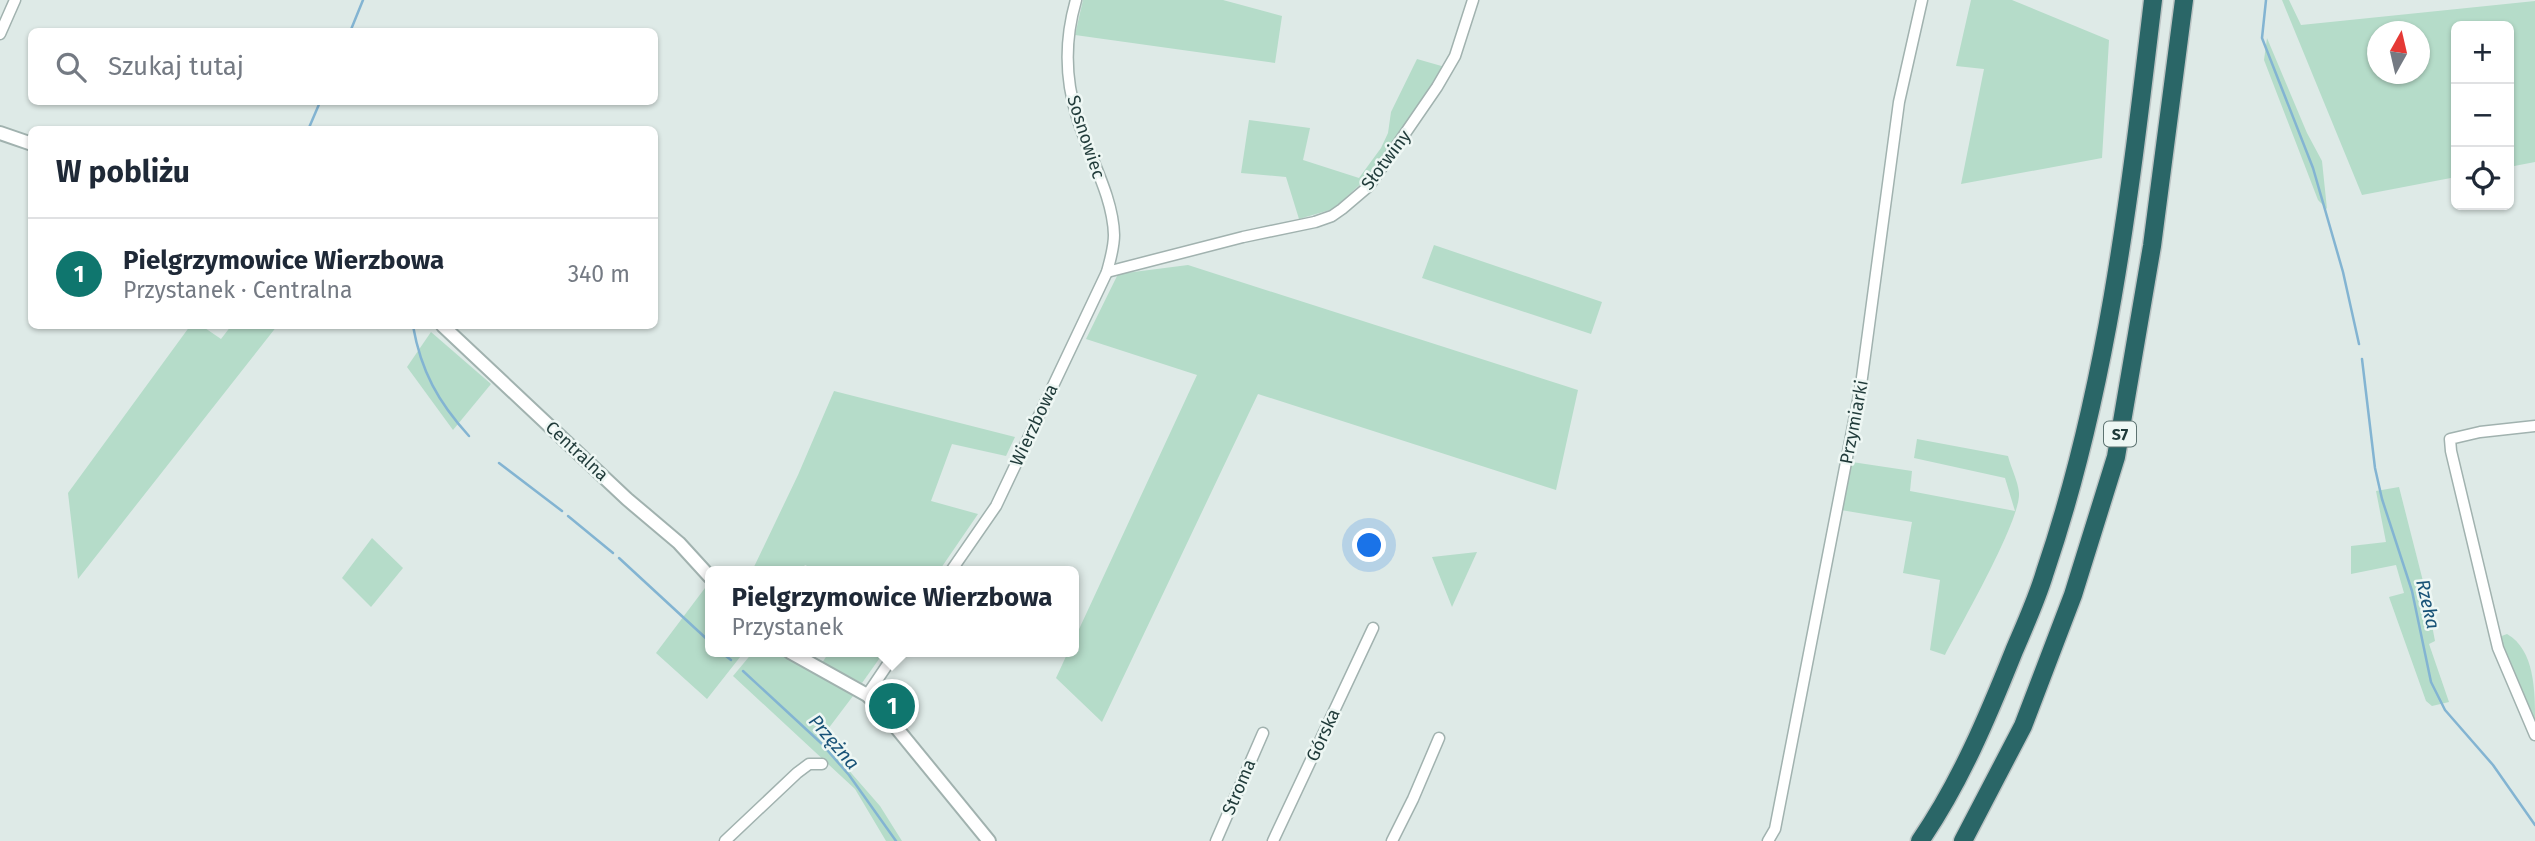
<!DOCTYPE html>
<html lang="pl">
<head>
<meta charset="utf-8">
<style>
  body { margin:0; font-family:"Fira Sans",sans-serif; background:#f6f6f7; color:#1f2937 }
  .controls { position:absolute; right:21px; top:21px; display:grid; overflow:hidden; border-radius:10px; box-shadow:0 2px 5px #0004 }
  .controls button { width:63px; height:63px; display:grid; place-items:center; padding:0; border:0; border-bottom:2px solid #e0e1e3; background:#fff; color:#1f2937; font:35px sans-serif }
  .compass { position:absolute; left:2367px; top:21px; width:63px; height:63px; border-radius:50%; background:#fff; box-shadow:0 2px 5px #0004; rotate:8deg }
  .you { position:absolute; left:1370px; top:546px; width:24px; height:24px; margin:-18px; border:5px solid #fff; border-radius:50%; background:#1a73e8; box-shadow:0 0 0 10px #1a73e833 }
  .badge { display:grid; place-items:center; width:46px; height:46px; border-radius:50%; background:#0f766e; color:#fff; font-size:23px; font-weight:700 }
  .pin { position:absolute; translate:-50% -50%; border:4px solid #fff; box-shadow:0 2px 7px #0006 }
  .popup { position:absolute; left:705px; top:566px; width:374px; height:91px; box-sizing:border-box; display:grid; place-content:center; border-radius:10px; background:#fff; filter:drop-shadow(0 2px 5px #0005); font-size:23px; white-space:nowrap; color:#747a83 }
  .popup b { font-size:26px; color:#1f2937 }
  .popup::after { content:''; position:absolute; left:50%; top:100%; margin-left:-14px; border:14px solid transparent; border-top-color:#fff }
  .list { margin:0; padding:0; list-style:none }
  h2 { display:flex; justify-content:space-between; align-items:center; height:91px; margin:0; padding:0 28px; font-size:30px }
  h2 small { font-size:23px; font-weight:400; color:#747a83 }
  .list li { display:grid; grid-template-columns:46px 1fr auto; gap:21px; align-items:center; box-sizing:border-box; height:112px; padding:0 28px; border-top:2px solid #e0e1e3 }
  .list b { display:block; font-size:26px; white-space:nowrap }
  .list p { margin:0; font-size:23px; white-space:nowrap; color:#747a83 }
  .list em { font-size:23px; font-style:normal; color:#747a83 }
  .icon { flex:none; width:38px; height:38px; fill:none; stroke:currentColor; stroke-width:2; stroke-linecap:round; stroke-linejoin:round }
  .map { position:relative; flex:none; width:2535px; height:841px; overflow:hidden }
  .search { position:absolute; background:#fff; box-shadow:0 2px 5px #0004; left:28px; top:28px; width:630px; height:77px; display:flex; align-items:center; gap:18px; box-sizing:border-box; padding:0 24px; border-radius:10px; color:#747a83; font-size:26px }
  .panel { position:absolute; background:#fff; box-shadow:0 2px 5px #0004; left:28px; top:126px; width:630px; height:203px; border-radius:10px }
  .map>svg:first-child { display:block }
  .green { fill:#b5dcc9; fill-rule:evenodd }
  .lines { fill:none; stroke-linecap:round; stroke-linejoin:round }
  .stream { stroke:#83b4d2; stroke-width:2.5 }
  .minor-casing { stroke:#a1b2af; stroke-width:13 }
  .tertiary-casing { stroke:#a1b2af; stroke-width:16 }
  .motorway-casing { stroke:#bcc4c4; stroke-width:21 }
  .minor { stroke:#fff; stroke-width:10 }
  .tertiary { stroke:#fff; stroke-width:12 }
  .motorway { stroke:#2a6667; stroke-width:18 }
  .labels { text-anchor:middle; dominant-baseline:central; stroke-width:5; stroke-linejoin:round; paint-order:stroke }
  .shield { fill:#eef7f4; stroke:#5d7371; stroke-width:2 }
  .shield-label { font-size:16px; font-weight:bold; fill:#1f3a39 }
  .street-label { font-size:18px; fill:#1f3a39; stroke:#eef7f4 }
  .water-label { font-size:19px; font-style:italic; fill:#185277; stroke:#eef7f4 }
</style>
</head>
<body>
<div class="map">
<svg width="2535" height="841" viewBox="0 0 2535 841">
  <rect width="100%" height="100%" fill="#deeae7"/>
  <g class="green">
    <path d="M 1083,0 L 1223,0 L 1282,16 L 1275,63 L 1075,35 Z"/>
    <path d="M 1971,0 L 2012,0 L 2109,40 L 2102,158 L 1961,184 L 1984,69 L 1956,66 Z"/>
    <path d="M 2282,0 L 2289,0 L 2301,25 L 2535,1 L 2535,162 L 2509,167 L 2509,26 L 2456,26 L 2456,177 L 2362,195 ZM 2378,32 L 2420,32 L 2420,74 L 2378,74 Z"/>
    <path d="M 2267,38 L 2307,133 L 2322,161 L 2327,209 L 2318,200 L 2264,60 Z"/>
    <path d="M 1417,59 L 1445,67 L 1390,152 L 1365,180 L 1333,209 L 1299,219 L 1286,177 L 1241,173 L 1249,120 L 1310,128 L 1303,160 L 1359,178 L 1381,148 L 1388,133 L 1391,112 Z"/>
    <path d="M 1434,245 L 1602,302 L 1591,334 L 1422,278 Z"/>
    <path d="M 1188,265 L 1578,390 L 1556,490 L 1258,394 L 1102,722 L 1056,678 L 1068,652 L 1074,652 L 1074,640 L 1197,375 L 1086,339 L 1118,274 Z"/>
    <path d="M 190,326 L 202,326 L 221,339 L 231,326 L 277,326 L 78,579 L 68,493 Z"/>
    <path d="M 431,332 L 491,384 L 453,430 L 407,367 Z"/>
    <path d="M 834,391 L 1015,437 L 1006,456 L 952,444 L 931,501 L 978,514 L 939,571 L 818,571 L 805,565 L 801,571 L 752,571 L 798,475 Z"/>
    <path d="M 1917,439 L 2008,456 C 2011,468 2018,481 2019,493 C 2021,520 1960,626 1945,655 L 1930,650 L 1940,580 L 1903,573 L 1912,522 L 1841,510 L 1852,462 L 1912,471 L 1910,491 L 2015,511 L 2005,478 L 1914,458 Z"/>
    <path d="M 2399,487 L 2425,589 L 2435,641 L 2429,644 L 2449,702 L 2432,706 L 2426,701 L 2389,597 L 2404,593 L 2396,565 L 2351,574 L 2351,546 L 2386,542 L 2376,491 Z"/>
    <path d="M 372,538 L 403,568 L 371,607 L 342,578 Z"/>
    <path d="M 1477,552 L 1452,607 L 1432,557 Z"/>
    <path d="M 708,584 L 710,652 L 744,652 L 707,699 L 656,653 Z"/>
    <path d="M 2507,634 C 2535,650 2535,691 2535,723 L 2499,637 Z"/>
    <path d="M 753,652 L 783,652 L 853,696 L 825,733 L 832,751 L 880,806 L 902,841 L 886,841 L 855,789 L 733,676 Z"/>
    <path d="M 829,652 L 884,652 L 862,683 L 822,663 Z"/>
  </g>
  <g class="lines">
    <g class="stream">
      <path d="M 2266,0 L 2262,38 L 2313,168 L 2343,272 L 2359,344"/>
      <path d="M 350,32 L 363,0"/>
      <path d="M 308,130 L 320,102"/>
      <path d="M 413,326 C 421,371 438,402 469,436"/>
      <path d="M 2362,359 L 2375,468 L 2382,499 L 2412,591 L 2431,682 L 2445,710 L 2493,765 L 2535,825"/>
      <path d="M 499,463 L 562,511"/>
      <path d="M 568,516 L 613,553"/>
      <path d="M 619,558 L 710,642"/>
      <path d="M 721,652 L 731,660"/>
      <path d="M 743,671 L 821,743 L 849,775 L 896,841"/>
    </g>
    <g class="minor-casing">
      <g id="minor">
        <path d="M 0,34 L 15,0"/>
        <path d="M 1107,272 L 1243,237 L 1315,222 L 1332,216 L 1342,209 L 1369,186 L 1437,87 L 1455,56 L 1473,0"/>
        <path d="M 2535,426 L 2480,432 L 2450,439 L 2451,451 L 2498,648 L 2535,735"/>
        <path d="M 951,571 L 996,506 L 1107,272 C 1110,260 1114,248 1114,235 C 1113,195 1088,155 1077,117 C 1065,79 1065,38 1076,0"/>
        <path d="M 867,695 L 896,652"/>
        <path d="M 725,841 L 797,773 L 809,764 L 822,764"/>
        <path d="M 1216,841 L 1263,733"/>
        <path d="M 1273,841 L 1373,628"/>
        <path d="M 1392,841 L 1413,799 L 1439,738"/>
        <path d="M 1768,841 L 1775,829 L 1861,385 L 1899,102 L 1922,0"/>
      </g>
    </g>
    <g class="tertiary-casing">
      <g id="tertiary">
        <path d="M 0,133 L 32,144"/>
        <path d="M 443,326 L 627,499 L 679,543 L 710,577"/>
        <path d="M 790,652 L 867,695 L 877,704 L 989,841"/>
      </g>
    </g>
    <g class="motorway-casing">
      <g id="motorway">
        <path d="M 1920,841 C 1960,783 1988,716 2014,651 C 2025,625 2037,599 2045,572 C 2108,387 2130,193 2153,0"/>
        <path d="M 1963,841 L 2023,726 L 2073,595 L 2116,457 L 2152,246 L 2184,0"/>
      </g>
    </g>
    <use href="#minor" class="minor"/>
    <use href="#tertiary" class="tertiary"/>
    <use href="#motorway" class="motorway"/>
  </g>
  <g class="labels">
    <rect class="shield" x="2104" y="421.5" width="32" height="25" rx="5"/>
    <g class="shield-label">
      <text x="2120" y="434">S7</text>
    </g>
    <g class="street-label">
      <text transform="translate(1086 137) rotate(72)">Sosnowiec</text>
      <text transform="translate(1386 160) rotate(-53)">Słotwiny</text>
      <text transform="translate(1854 422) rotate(-79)">Przymiarki</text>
      <text transform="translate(1034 425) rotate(-65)">Wierzbowa</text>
      <text transform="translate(577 451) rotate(43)">Centralna</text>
      <text transform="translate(1323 735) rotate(-65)">Górska</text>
      <text transform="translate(1239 787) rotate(-67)">Stroma</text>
    </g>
    <g class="water-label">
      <text transform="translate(2428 604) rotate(77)">Rzeka</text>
      <text transform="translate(834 742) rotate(49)">Przężna</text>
    </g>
  </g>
</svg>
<div class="controls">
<button>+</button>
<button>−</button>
<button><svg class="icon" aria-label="locate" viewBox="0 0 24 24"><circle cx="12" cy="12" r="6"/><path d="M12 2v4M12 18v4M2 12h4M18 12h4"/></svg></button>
</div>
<svg class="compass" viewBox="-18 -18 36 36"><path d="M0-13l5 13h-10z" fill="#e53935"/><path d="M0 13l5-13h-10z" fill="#747a83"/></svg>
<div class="you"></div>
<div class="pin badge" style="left:892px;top:706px">1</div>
<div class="popup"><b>Pielgrzymowice Wierzbowa</b>Przystanek</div>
<div class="search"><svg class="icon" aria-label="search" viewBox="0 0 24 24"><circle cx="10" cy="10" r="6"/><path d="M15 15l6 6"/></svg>Szukaj tutaj</div>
<section class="panel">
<h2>W pobliżu<small></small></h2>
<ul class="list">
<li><span class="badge">1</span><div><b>Pielgrzymowice Wierzbowa</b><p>Przystanek · Centralna</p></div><em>340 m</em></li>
</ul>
</section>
</div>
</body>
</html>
